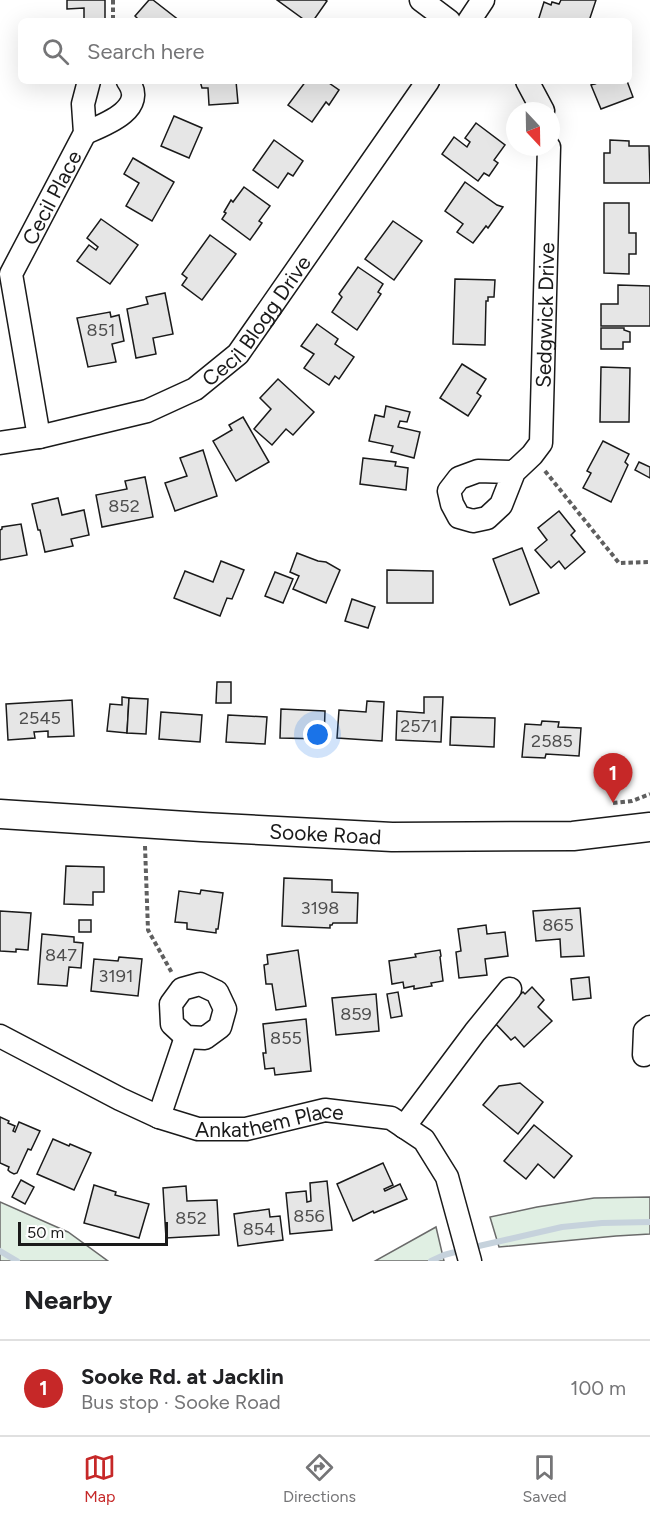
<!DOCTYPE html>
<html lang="en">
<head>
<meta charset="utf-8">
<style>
  body { margin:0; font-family:Figtree,sans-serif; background:#f6f6f6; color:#202124 }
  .compass { position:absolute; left:506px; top:102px; width:54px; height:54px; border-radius:50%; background:#fff; box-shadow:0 6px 24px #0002; rotate:158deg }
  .scale { position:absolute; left:18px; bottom:15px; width:150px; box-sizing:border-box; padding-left:6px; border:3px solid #1a1a1a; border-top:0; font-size:16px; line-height:21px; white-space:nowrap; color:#1a1a1a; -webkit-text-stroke:4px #fff; paint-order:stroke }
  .you { position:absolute; left:318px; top:735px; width:21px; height:21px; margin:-15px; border:4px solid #fff; border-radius:50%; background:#1a73e8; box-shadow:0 0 0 9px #1a73e833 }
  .badge { display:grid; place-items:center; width:39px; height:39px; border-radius:50%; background:#c62828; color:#fff; font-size:20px; font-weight:700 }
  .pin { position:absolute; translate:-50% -50px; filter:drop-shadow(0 2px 3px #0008) }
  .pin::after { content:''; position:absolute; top:32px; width:21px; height:18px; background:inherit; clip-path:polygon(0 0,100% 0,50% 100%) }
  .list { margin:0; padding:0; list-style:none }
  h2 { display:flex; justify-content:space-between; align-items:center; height:78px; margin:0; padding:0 24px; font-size:26px }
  h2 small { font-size:20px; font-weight:400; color:#757577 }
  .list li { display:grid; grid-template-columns:39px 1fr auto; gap:18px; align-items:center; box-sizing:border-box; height:96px; padding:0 24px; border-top:2px solid #e0e0e0 }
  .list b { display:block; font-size:22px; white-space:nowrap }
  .list p { margin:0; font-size:20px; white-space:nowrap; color:#757577 }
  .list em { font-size:20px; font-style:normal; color:#757577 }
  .icon { flex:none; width:33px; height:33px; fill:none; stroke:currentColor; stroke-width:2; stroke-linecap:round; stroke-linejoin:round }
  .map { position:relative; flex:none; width:650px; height:1261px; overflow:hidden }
  .search { position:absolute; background:#fff; box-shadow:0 6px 24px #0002; left:18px; right:18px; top:18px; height:66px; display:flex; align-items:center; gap:15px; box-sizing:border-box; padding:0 21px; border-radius:9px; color:#757577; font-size:22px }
  .sheet { height:174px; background:#fff }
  nav { display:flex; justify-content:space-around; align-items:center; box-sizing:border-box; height:84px; border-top:2px solid #e0e0e0; background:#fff; font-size:16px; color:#757577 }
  nav a { display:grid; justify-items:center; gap:3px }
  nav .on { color:#c62828 }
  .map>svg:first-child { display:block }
  .green { fill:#e0efe3; stroke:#6a6a6a; stroke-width:1.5 }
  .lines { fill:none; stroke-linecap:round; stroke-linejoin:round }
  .stream { stroke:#c6d2dc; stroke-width:6 }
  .building { fill:#e6e6e6; stroke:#1a1a1a; stroke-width:1.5 }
  .minor-casing { stroke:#1a1a1a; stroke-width:25 }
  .major-casing { stroke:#1a1a1a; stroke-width:31 }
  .path { stroke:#5f5f5f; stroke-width:4; stroke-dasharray:4.5 3; stroke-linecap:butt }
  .minor { stroke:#fff; stroke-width:22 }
  .major { stroke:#fff; stroke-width:28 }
  .labels { text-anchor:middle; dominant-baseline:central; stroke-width:4.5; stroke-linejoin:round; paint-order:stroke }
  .number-label { font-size:18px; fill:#4d4d4d }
  .street-label { font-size:21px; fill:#1a1a1a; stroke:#fff }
</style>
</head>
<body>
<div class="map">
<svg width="650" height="1261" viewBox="0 0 650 1261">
  <rect width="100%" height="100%" fill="#fff"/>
  <g class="green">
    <path d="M 650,1197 L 650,1234 L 616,1236 L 499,1247 L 490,1217 L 537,1207 L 594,1198 Z"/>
    <path d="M 0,1202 L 68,1232 L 108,1261 L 0,1261 Z"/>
    <path d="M 436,1227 L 444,1261 L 375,1261 Z"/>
  </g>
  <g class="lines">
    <g class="stream">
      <path d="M 0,1251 L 17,1261"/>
      <path d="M 431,1261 L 444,1255 L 470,1248 L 562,1227 L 602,1223 L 650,1222"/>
    </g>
  </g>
  <g class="building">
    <path d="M 67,0 L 105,0 L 105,21 L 84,21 L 84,8 L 67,9 Z"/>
    <path d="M 149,0 L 153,0 L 180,21 L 140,21 L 135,16 Z"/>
    <path d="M 277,0 L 325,0 L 327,1 L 313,21 L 306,21 Z"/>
    <path d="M 561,0 L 596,0 L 589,21 L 538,21 L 544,2 L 551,5 L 552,2 L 559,4 Z"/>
    <path d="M 200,81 L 236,81 L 238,103 L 209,105 L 208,88 L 202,88 Z"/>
    <path d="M 306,81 L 326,81 L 339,90 L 329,105 L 326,102 L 312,122 L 288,105 Z"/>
    <path d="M 594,81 L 627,81 L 633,97 L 601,109 L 591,85 L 597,83 L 595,84 Z"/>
    <path d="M 174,116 L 202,128 L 189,158 L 161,146 Z"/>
    <path d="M 476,123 L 505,145 L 494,160 L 498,163 L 489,176 L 484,173 L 478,181 L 442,154 L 454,137 L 467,147 L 470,142 L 465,138 Z"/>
    <path d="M 274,140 L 303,161 L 293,176 L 288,173 L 278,188 L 253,170 Z"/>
    <path d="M 610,140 L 629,141 L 629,146 L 649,146 L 650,183 L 604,183 L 604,153 L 610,153 Z"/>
    <path d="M 133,158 L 174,182 L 152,221 L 126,206 L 139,183 L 124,174 Z"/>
    <path d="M 465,182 L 497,205 L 503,207 L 488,228 L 486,226 L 473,243 L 457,232 L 463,224 L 445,211 Z"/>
    <path d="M 244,187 L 270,206 L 259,221 L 262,223 L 250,240 L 222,219 L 226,213 L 224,212 L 231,200 L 233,202 Z"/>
    <path d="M 604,203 L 629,203 L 629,233 L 636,233 L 636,254 L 629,254 L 629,274 L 604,273 Z"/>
    <path d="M 101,219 L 138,245 L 110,284 L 77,261 L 89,245 L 96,250 L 98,247 L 87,238 Z"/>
    <path d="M 393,221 L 422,241 L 394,280 L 365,259 Z"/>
    <path d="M 210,235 L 236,254 L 202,300 L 182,285 L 187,278 L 182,274 Z"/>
    <path d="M 358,267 L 383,284 L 378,292 L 381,294 L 357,330 L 332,312 L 342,297 L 339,294 Z"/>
    <path d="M 455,279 L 495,280 L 494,297 L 488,297 L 488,301 L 486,301 L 485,345 L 453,344 Z"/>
    <path d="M 618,285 L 650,286 L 650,326 L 601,326 L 601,304 L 618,304 Z"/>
    <path d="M 165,293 L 173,334 L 153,338 L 156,354 L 136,358 L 127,309 L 148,304 L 146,297 Z"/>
    <path d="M 110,312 L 111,317 L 119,315 L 124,341 L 112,344 L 116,362 L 88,367 L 77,318 Z"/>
    <path d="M 317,324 L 338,339 L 335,344 L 354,357 L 339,379 L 335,376 L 329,385 L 304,368 L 314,354 L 301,346 Z"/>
    <path d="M 601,328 L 624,328 L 624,330 L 630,332 L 630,342 L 623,342 L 623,349 L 601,349 Z"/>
    <path d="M 462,364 L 486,379 L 477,393 L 481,396 L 468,416 L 440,398 Z"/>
    <path d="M 601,367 L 630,368 L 629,422 L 600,422 Z"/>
    <path d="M 278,379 L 314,412 L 293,435 L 286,429 L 272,445 L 254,429 L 271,409 L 260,398 Z"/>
    <path d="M 386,406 L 410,412 L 407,422 L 400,421 L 398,427 L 420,432 L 414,458 L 391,452 L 393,446 L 369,441 L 375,415 L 384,417 Z"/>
    <path d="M 243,417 L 269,462 L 236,481 L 213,441 L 232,430 L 229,425 Z"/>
    <path d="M 603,441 L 629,454 L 625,462 L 628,465 L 611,502 L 583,488 L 591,473 L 587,471 Z"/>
    <path d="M 203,450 L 217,496 L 175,511 L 165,483 L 187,476 L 180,458 Z"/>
    <path d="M 363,458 L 396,462 L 395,466 L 408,468 L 406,490 L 360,484 Z"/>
    <path d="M 639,462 L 650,467 L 650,478 L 635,470 Z"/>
    <path d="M 145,477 L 153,517 L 102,527 L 96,495 L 127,489 L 125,481 Z"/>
    <path d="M 58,498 L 62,515 L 84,510 L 89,535 L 71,539 L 73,546 L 45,552 L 40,530 L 38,530 L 32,504 Z"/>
    <path d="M 559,511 L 575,531 L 571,535 L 585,552 L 565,569 L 559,561 L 551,568 L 535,550 L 547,540 L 538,528 Z"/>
    <path d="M 21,524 L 27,555 L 0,560 L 0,530 L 2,529 L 2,527 Z"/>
    <path d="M 522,548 L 539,593 L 510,605 L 493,559 Z"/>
    <path d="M 297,553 L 318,561 L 326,562 L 340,570 L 326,603 L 293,589 L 299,576 L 290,572 Z"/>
    <path d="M 221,561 L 244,570 L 232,599 L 227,598 L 220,616 L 174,598 L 185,571 L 213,582 Z"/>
    <path d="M 387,570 L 433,571 L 433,603 L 387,603 Z"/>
    <path d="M 275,572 L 293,579 L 283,603 L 265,596 Z"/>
    <path d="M 352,599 L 375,607 L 368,628 L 345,621 Z"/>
    <path d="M 217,682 L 231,682 L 231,703 L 216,703 Z"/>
    <path d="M 122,697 L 129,698 L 127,733 L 107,731 L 110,704 L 122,705 Z"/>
    <path d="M 424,697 L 443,697 L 441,742 L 396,740 L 397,711 L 424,713 Z"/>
    <path d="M 129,698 L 148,699 L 146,734 L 127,733 Z"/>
    <path d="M 72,700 L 74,736 L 48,737 L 48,731 L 34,732 L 35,738 L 8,740 L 6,704 Z"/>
    <path d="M 367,701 L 384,702 L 382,741 L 337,738 L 339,710 L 366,712 Z"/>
    <path d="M 281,709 L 325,711 L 324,739 L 280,738 Z"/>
    <path d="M 161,712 L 202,715 L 200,742 L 159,739 Z"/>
    <path d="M 228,715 L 267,717 L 265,744 L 226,742 Z"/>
    <path d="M 451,717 L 495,718 L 494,747 L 450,745 Z"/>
    <path d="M 542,721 L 559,722 L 558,727 L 581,728 L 579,756 L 546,754 L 545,758 L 522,757 L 525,724 L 541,725 Z"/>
    <path d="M 66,866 L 104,867 L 104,892 L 93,892 L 93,905 L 64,904 Z"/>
    <path d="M 284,878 L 332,880 L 332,892 L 358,893 L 357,923 L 333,923 L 332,925 L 330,925 L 330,928 L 282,926 Z"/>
    <path d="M 201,890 L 223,893 L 218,929 L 216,929 L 216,933 L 187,929 L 187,923 L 175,922 L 179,891 L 200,894 Z"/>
    <path d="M 580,908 L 584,956 L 561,957 L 560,939 L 536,941 L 533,911 Z"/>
    <path d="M 0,911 L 31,913 L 28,950 L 16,949 L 16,952 L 0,951 Z"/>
    <rect x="79" y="920" width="12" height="12"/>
    <path d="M 486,925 L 487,934 L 505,932 L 508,956 L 485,959 L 487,975 L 459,978 L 456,952 L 461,951 L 458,929 Z"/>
    <path d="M 42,934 L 74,937 L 74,942 L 83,943 L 81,968 L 69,967 L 67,986 L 38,984 Z"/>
    <path d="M 298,950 L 306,1006 L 276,1010 L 272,984 L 266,984 L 264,965 L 268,964 L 267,955 Z"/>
    <path d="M 440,950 L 441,956 L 440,957 L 443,981 L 431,983 L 432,986 L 414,989 L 414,986 L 404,988 L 403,982 L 392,984 L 389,961 L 416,957 L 415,954 Z"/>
    <path d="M 119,957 L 142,959 L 138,996 L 91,991 L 94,959 L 118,961 Z"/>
    <path d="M 589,977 L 591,998 L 573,1000 L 571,979 Z"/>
    <path d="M 532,987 L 544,1000 L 538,1007 L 552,1021 L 524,1047 L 515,1037 L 511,1040 L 492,1020 L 523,992 L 525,994 Z"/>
    <path d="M 398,992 L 402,1016 L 391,1018 L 387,994 Z"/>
    <path d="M 376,994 L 379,1031 L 336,1035 L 332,998 Z"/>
    <path d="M 306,1019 L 311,1071 L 275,1075 L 274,1068 L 265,1069 L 263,1053 L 266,1053 L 263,1024 Z"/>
    <path d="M 520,1083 L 543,1102 L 518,1134 L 483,1105 L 499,1086 Z"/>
    <path d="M 0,1117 L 9,1121 L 8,1123 L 15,1126 L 13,1131 L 15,1132 L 19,1122 L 40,1131 L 31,1150 L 28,1149 L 17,1173 L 14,1174 L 10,1172 L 8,1170 L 9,1167 L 0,1163 Z"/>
    <path d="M 534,1125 L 572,1156 L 554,1178 L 538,1164 L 526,1179 L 504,1161 Z"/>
    <path d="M 53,1139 L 69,1146 L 70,1144 L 91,1153 L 74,1190 L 37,1174 Z"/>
    <path d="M 383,1163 L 393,1185 L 384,1189 L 385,1191 L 400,1184 L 407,1199 L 374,1213 L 373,1211 L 353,1221 L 337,1184 Z"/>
    <path d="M 21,1180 L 34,1187 L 25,1204 L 12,1197 Z"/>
    <path d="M 327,1181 L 332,1230 L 290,1234 L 286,1193 L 306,1191 L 307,1202 L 311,1201 L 310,1183 Z"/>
    <path d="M 94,1185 L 116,1192 L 115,1195 L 149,1204 L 139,1238 L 84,1223 Z"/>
    <path d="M 186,1186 L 187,1201 L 217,1200 L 219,1235 L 166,1238 L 163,1188 Z"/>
    <path d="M 269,1209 L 270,1217 L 280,1216 L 283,1240 L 238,1246 L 234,1214 Z"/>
  </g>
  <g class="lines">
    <g class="minor-casing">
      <g id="minor">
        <path d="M 421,0 L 449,21"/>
        <path d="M 469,21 L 483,0"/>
        <path d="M 527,81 L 543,111"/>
        <path d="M 85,133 C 104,125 148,109 128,81"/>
        <path id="s1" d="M 39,437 L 11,274 L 85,133 L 83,104 L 89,81"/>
        <path id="s2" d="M 0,443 L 39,437 L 147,411 L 195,389 L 238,354 L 428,81"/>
        <path id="s3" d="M 514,472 L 478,471 L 459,478 L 449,491 L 452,504 L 459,517 L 473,521 L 487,518 L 501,505 L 514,472 L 532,455 L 541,443 L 549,147"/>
        <path d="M 200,984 L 217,992 L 225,1009 L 220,1027 L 205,1038 L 186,1037 L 172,1024 L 171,1004 L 182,989 Z"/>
        <path id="s4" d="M 0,1036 L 120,1099 L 159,1117 L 198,1129 L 246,1129 L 325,1110 L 391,1118 L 424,1140 L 447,1177 L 470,1261"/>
        <path d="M 644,1055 L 645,1031 L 650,1027"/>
        <path d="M 159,1117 L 186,1037"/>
        <path d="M 404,1127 L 475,1032 L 510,989"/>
      </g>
    </g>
    <g class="major-casing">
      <g id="major">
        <path id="s5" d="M 0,814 L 202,827 L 392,837 L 573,836 L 650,827"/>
      </g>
    </g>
    <g class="path">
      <path d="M 113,0 L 113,21"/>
      <path d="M 545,471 L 619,563 L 650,562"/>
      <path d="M 613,803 L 632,801 L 650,794"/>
      <path d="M 145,846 L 148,930 L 172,973"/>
    </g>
    <use href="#minor" class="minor"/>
    <use href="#major" class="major"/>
  </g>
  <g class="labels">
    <g class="number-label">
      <text x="101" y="330">851</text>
      <text x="124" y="506">852</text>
      <text x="40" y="718">2545</text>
      <text x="419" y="726">2571</text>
      <text x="552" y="741">2585</text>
      <text x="320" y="908">3198</text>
      <text x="558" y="925">865</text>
      <text x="61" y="955">847</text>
      <text x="116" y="976">3191</text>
      <text x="356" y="1014">859</text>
      <text x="286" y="1038">855</text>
      <text x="309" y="1216">856</text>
      <text x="191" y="1218">852</text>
      <text x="259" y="1229">854</text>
    </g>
    <g class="street-label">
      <text stroke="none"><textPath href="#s1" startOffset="252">Cecil Place</textPath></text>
      <text stroke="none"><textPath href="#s3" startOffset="352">Sedgwick Drive</textPath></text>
      <text stroke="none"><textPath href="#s2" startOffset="296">Cecil Blogg Drive</textPath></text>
      <text stroke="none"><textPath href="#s5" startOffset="326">Sooke Road</textPath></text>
      <text stroke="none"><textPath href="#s4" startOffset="292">Ankathem Place</textPath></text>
    </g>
  </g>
</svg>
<svg class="compass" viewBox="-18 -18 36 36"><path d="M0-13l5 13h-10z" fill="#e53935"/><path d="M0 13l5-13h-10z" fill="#757577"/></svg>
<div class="scale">50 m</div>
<div class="you"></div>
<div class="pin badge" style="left:613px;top:803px">1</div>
<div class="search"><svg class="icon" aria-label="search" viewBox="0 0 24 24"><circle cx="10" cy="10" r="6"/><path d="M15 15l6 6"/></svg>Search here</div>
</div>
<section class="sheet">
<h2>Nearby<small></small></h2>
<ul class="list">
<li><span class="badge">1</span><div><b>Sooke Rd. at Jacklin</b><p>Bus stop · Sooke Road</p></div><em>100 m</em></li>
</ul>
</section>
<nav>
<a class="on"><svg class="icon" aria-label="map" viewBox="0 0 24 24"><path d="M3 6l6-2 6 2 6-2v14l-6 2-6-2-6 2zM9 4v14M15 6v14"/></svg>Map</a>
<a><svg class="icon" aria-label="directions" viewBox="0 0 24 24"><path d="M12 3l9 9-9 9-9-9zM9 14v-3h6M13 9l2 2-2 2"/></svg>Directions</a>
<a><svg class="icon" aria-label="saved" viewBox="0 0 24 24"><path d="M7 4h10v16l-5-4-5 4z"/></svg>Saved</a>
</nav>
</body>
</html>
